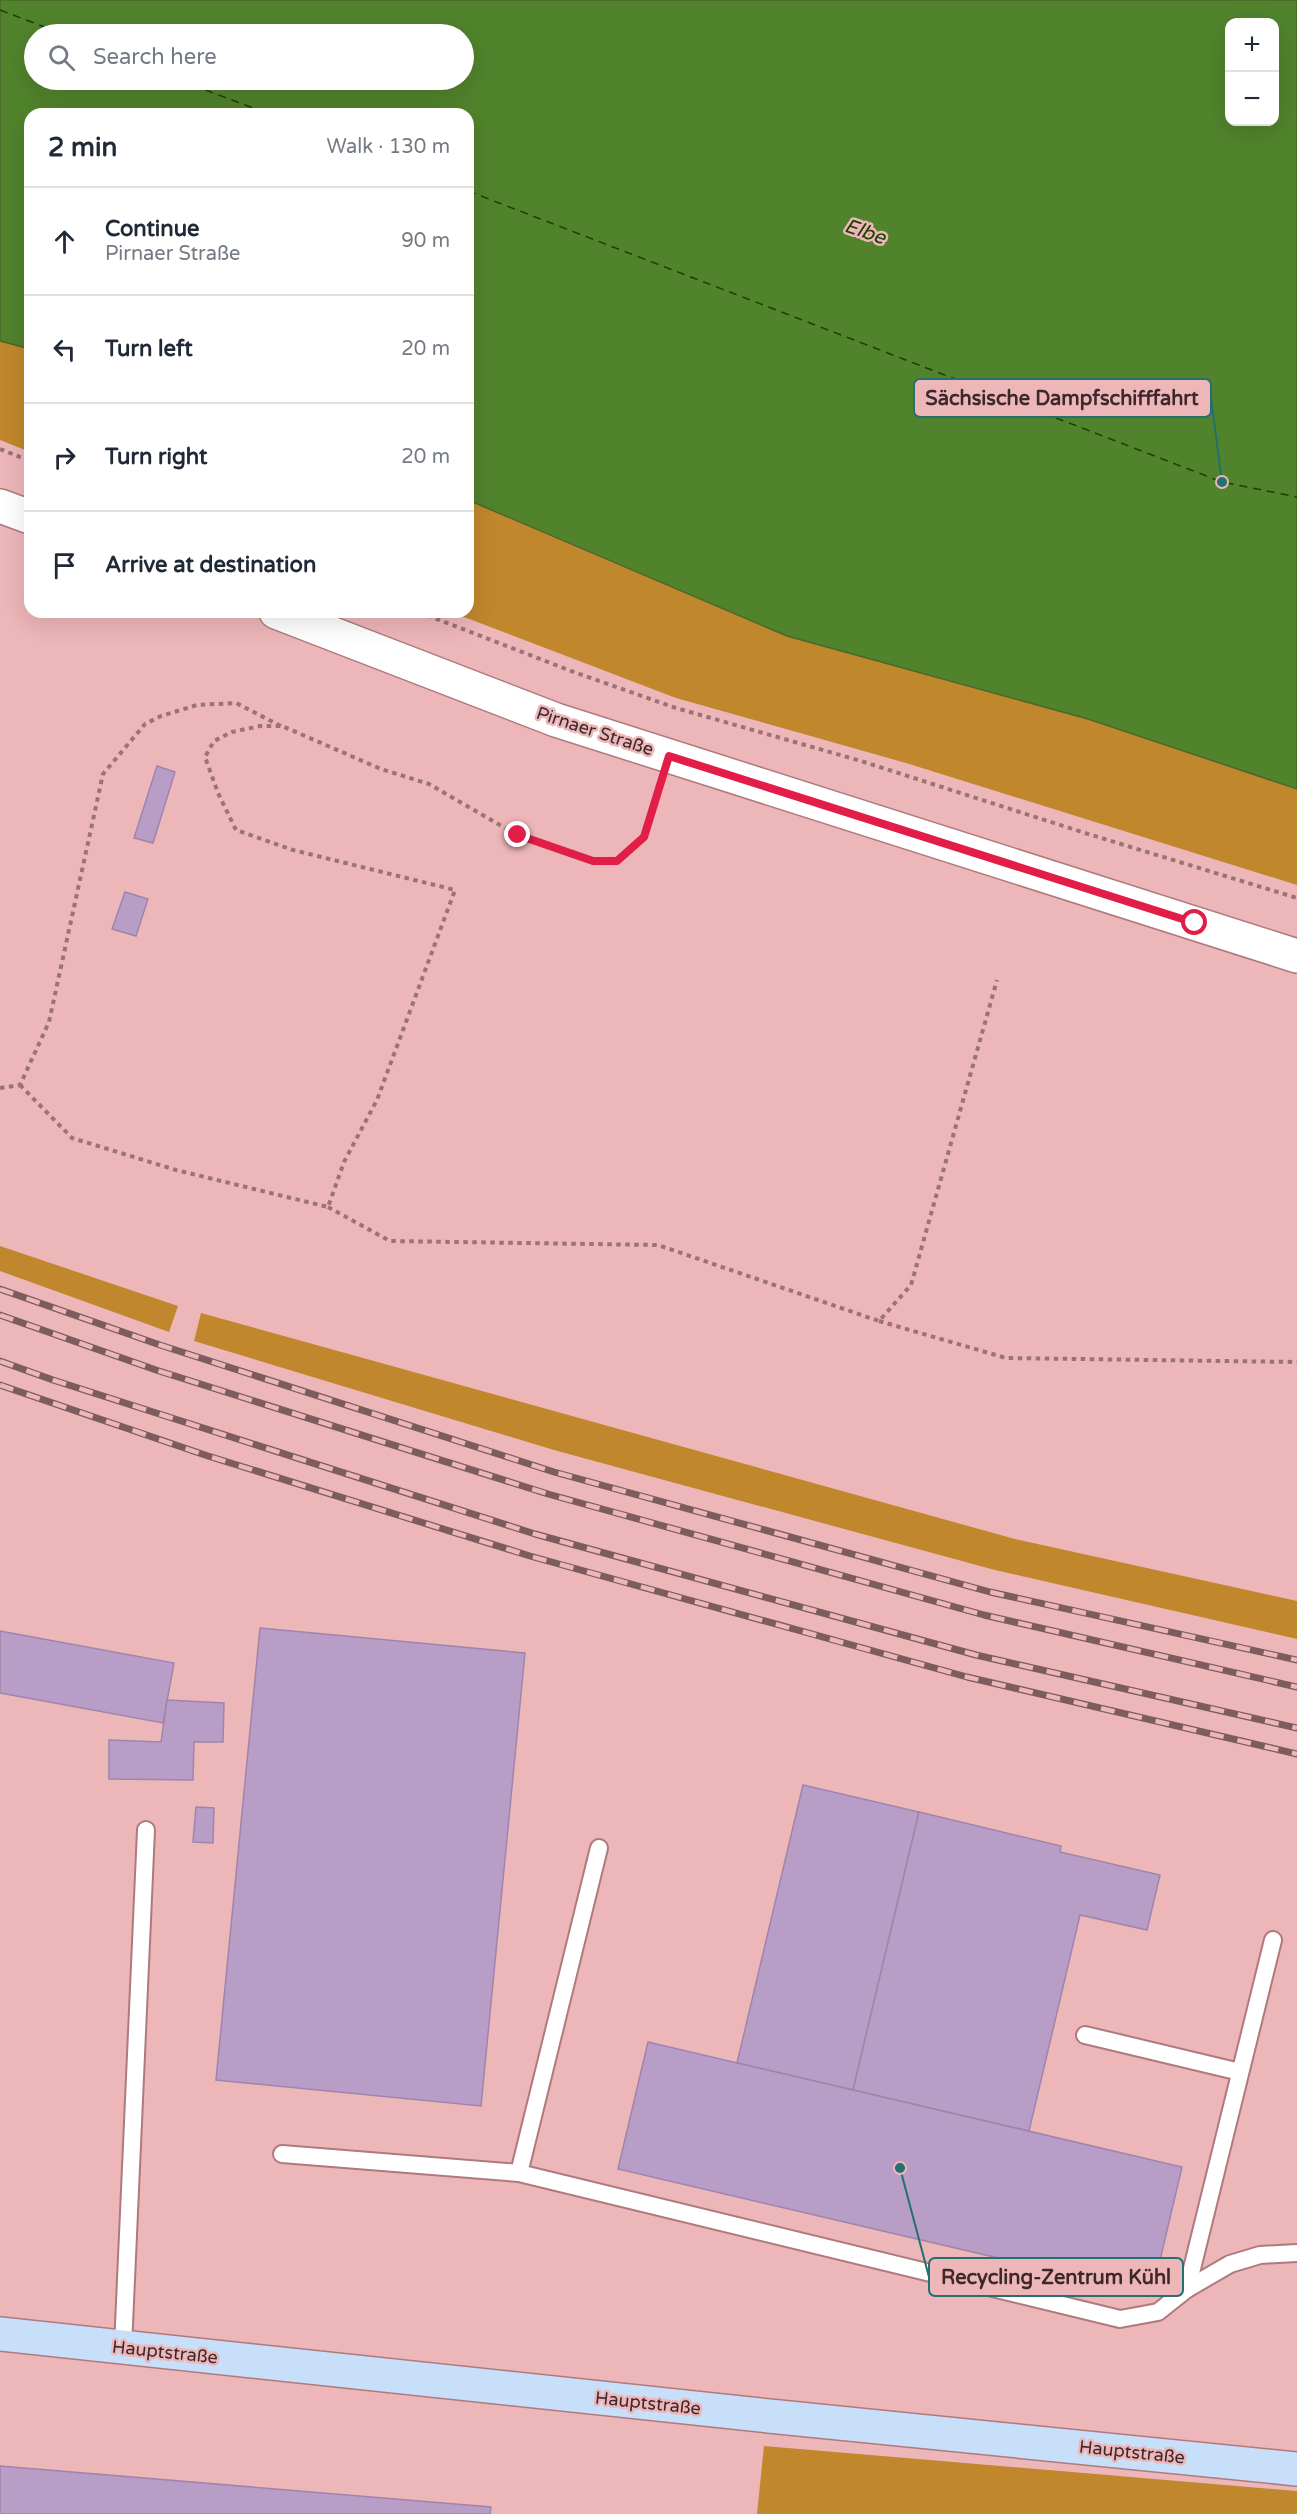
<!DOCTYPE html>
<html lang="en">
<head>
<meta charset="utf-8">
<style>
  body { margin:0; font-family:"Varela Round",sans-serif; background:#f6f6f7; color:#1f2937 }
  .controls { position:absolute; right:18px; top:18px; display:grid; overflow:hidden; border-radius:12px; box-shadow:0 6px 24px #0002 }
  .controls button { width:54px; height:54px; display:grid; place-items:center; padding:0; border:0; border-bottom:2px solid #e0e1e3; background:#fff; color:#1f2937; font:30px sans-serif }
  .stop { position:absolute; width:18px; height:18px; margin:-14px; border:4px solid #e11d48; border-radius:50%; background:#fff }
  .stop.end { background:#e11d48; border-color:#fff; box-shadow:0 2px 6px #0008 }
  .list { margin:0; padding:0; list-style:none }
  h2 { display:flex; justify-content:space-between; align-items:center; height:78px; margin:0; padding:0 24px; font-size:26px }
  h2 small { font-size:20px; font-weight:400; color:#747a83 }
  .list li { display:grid; grid-template-columns:39px 1fr auto; gap:18px; align-items:center; box-sizing:border-box; height:108px; padding:0 24px; border-top:2px solid #e0e1e3 }
  .list b { display:block; font-size:22px; white-space:nowrap }
  .list p { margin:0; font-size:20px; white-space:nowrap; color:#747a83 }
  .list em { font-size:20px; font-style:normal; color:#747a83 }
  .icon { flex:none; width:33px; height:33px; fill:none; stroke:currentColor; stroke-width:2; stroke-linecap:round; stroke-linejoin:round }
  .map { position:relative; flex:none; width:1297px; height:2514px; overflow:hidden }
  .search { position:absolute; background:#fff; box-shadow:0 6px 24px #0002; left:24px; top:24px; width:450px; height:66px; display:flex; align-items:center; gap:15px; box-sizing:border-box; padding:0 21px; border-radius:33px; color:#747a83; font-size:22px }
  .panel { position:absolute; background:#fff; box-shadow:0 6px 24px #0002; left:24px; top:108px; width:450px; height:510px; border-radius:18px }
  .map>svg:first-child { display:block }
  .green { fill:#c1872c }
  .water { fill:#51832c; stroke:#4b682b; stroke-width:1.5; fill-rule:evenodd }
  .lines { fill:none; stroke-linecap:round; stroke-linejoin:round }
  .ferry { stroke:#1d3e00; stroke-width:1.5; stroke-dasharray:8 6; stroke-linecap:butt }
  .building { fill:#b89dc6; stroke:#9f85ac; stroke-width:1.5 }
  .service-casing { stroke:#ae7a7e; stroke-width:20 }
  .tertiary-casing { stroke:#ae7a7e; stroke-width:36 }
  .secondary-casing { stroke:#ae7a7e; stroke-width:36 }
  .path { stroke:#9a7375; stroke-width:4; stroke-dasharray:4.5 4.5; stroke-linecap:butt }
  .service { stroke:#fff; stroke-width:16 }
  .tertiary { stroke:#fff; stroke-width:33 }
  .secondary { stroke:#c8dff9; stroke-width:33 }
  .rail-casing { stroke:#7d5c5e; stroke-width:7 }
  .rail { stroke:#edb6b9; stroke-width:4.5; stroke-dasharray:14; stroke-linecap:butt }
  .route { stroke:#e11d48; stroke-width:8 }
  .labels { text-anchor:middle; dominant-baseline:central; stroke-width:5; stroke-linejoin:round; paint-order:stroke }
  .street-label { font-size:18px; fill:#3d282a; stroke:#edb6b9 }
  .water-label { font-size:20px; font-style:italic; fill:#1d3e00; stroke:#edb6b9 }
  .leader { fill:none; stroke:#246f6f; stroke-width:2 }
  .callout-dot { fill:#246f6f; stroke:#edb6b9; stroke-width:2 }
  .callout { fill:#edb6b9; stroke:#246f6f; stroke-width:2 }
  .callout-label { font-size:20px; text-anchor:middle; font-weight:bold; fill:#3d282a }
</style>
</head>
<body>
<div class="map">
<svg width="1297" height="2514" viewBox="0 0 1297 2514">
  <rect width="100%" height="100%" fill="#edb6b9"/>
  <g class="green">
    <path d="M 0,341 L 30,349 L 30,452 L 0,440 Z"/>
    <path d="M 468,500 L 787,636 L 1088,719 L 1297,789 L 1297,885 L 906,763 L 676,698 L 451,612 L 468,612 Z"/>
    <path d="M 0,1246 L 178,1306 L 169,1332 L 0,1271 Z"/>
    <path d="M 201,1313 L 1015,1539 L 1297,1601 L 1297,1639 L 995,1570 L 554,1450 L 194,1341 Z"/>
    <path d="M 764,2446 L 1297,2491 L 1297,2514 L 757,2514 Z"/>
  </g>
  <path class="water" d="M 0,0 L 1297,0 L 1297,789 L 1088,719 L 787,636 L 468,500 L 468,114 L 30,114 L 30,349 L 0,341 ZM 1230,22 L 1274,22 L 1274,122 L 1230,122 ZM 34,34 L 464,34 L 464,80 L 34,80 Z"/>
  <g class="lines">
    <g class="ferry">
      <path d="M 0,10 L 63,34"/>
      <path d="M 179,80 L 269,114"/>
      <path d="M 468,191 L 1222,482 L 1297,497"/>
    </g>
  </g>
  <g class="building">
    <path d="M 157,766 L 175,772 L 153,843 L 134,838 Z"/>
    <path d="M 125,892 L 148,899 L 136,936 L 112,929 Z"/>
    <path d="M 260,1628 L 525,1653 L 481,2106 L 216,2080 Z"/>
    <path d="M 0,1631 L 174,1663 L 163,1723 L 0,1693 Z"/>
    <path d="M 167,1700 L 224,1703 L 223,1742 L 194,1742 L 193,1780 L 109,1779 L 109,1740 L 161,1742 Z"/>
    <path d="M 803,1785 L 919,1812 L 853,2090 L 737,2063 Z"/>
    <path d="M 196,1807 L 214,1808 L 213,1843 L 193,1842 Z"/>
    <path d="M 919,1812 L 1061,1846 L 1060,1852 L 1160,1875 L 1147,1930 L 1080,1915 L 1029,2131 L 853,2090 Z"/>
    <path d="M 648,2042 L 1182,2167 L 1152,2294 L 618,2169 Z"/>
    <path d="M 0,2466 L 491,2507 L 490,2514 L 0,2514 Z"/>
  </g>
  <g class="lines">
    <g class="service-casing">
      <g id="service">
        <path d="M 599,1848 L 519,2173 L 1120,2319 L 1158,2312 L 1187,2289 L 1230,2264 L 1260,2255 L 1297,2253"/>
        <path d="M 1085,2035 L 1240,2072"/>
        <path d="M 282,2154 L 519,2173"/>
        <path d="M 1187,2289 L 1273,1940"/>
        <path d="M 123,2347 L 146,1830"/>
      </g>
    </g>
    <g class="tertiary-casing">
      <g id="tertiary">
        <path d="M 0,506 L 30,517"/>
        <path d="M 276,612 L 556,720 L 1297,956"/>
      </g>
    </g>
    <g class="secondary-casing">
      <path id="secondary" d="M 0,2334 L 769,2416 L 1297,2469"/>
    </g>
    <g class="path">
      <path d="M 0,449 L 30,461"/>
      <path d="M 419,612 L 571,671 L 676,708 L 861,761 L 1085,833 L 1297,898"/>
      <path d="M 20,1085 L 72,1138 L 176,1170 L 328,1207 L 344,1162 L 377,1100 L 455,890 L 293,850 L 236,830 L 218,793 L 205,757 L 214,741 L 232,732 L 260,726 L 282,726 L 381,769 L 429,784 L 517,835 L 593,861 L 617,861 L 644,837 L 658,794"/>
      <path d="M 0,1088 L 20,1085 L 49,1022 L 103,774 L 145,724 L 161,716 L 197,705 L 236,703 L 281,726"/>
      <path d="M 328,1207 L 390,1241 L 658,1245 L 879,1321 L 911,1285 L 997,980"/>
      <path d="M 879,1321 L 1006,1358 L 1297,1362"/>
    </g>
    <use href="#service" class="service"/>
    <use href="#tertiary" class="tertiary"/>
    <use href="#secondary" class="secondary"/>
    <g class="rail-casing">
      <g id="rail">
        <path d="M 0,1289 L 160,1345 L 554,1472 L 990,1592 L 1297,1660"/>
        <path d="M 0,1315 L 156,1370 L 548,1494 L 984,1615 L 1297,1687"/>
        <path d="M 0,1361 L 53,1380 L 535,1534 L 976,1655 L 1297,1728"/>
        <path d="M 0,1385 L 208,1456 L 530,1556 L 967,1677 L 1297,1754"/>
      </g>
    </g>
    <use href="#rail" class="rail"/>
  </g>
  <g class="lines">
    <path class="route" d="M 518,835 L 593,861 L 617,861 L 644,837 L 669,756 L 1195,923"/>
  </g>
  <g class="labels">
    <g class="street-label">
      <text transform="translate(595 731) rotate(18)">Pirnaer Straße</text>
      <text transform="translate(165 2352) rotate(6)">Hauptstraße</text>
      <text transform="translate(648 2403) rotate(6)">Hauptstraße</text>
      <text transform="translate(1132 2452) rotate(6)">Hauptstraße</text>
    </g>
    <g class="water-label">
      <text transform="translate(865 232) rotate(19)">Elbe</text>
    </g>
  </g>
  <path class="leader" d="M1222 482L1211 398M900 2168L929 2277"/>
  <g class="callout-dot">
    <circle cx="1222" cy="482" r="6"/>
    <circle cx="900" cy="2168" r="6"/>
  </g>
  <g class="callout">
    <rect x="914" y="379" width="297" height="38" rx="6"/>
    <rect x="929" y="2258" width="254" height="38" rx="6"/>
  </g>
  <g class="callout-label">
    <text x="1062" y="405">Sächsische Dampfschifffahrt</text>
    <text x="1056" y="2284">Recycling-Zentrum Kühl</text>
  </g>
</svg>
<div class="controls">
<button>+</button>
<button>−</button>
</div>
<div class="stop" style="left:1195px;top:923px"></div>
<div class="stop end" style="left:518px;top:835px"></div>
<div class="search"><svg class="icon" aria-label="search" viewBox="0 0 24 24"><circle cx="10" cy="10" r="6"/><path d="M15 15l6 6"/></svg>Search here</div>
<section class="panel">
<h2>2 min<small>Walk · 130 m</small></h2>
<ul class="list">
<li><svg class="icon" aria-label="ahead" viewBox="0 0 24 24"><path d="M12 20V5M6 11l6-6 6 6"/></svg><div><b>Continue</b><p>Pirnaer Straße</p></div><em>90 m</em></li>
<li><svg class="icon" aria-label="left" viewBox="0 0 24 24"><path d="M17 20v-9H6M10 6l-5 5 5 5"/></svg><div><b>Turn left</b></div><em>20 m</em></li>
<li><svg class="icon" aria-label="right" viewBox="0 0 24 24"><path d="M7 20v-9h11M14 6l5 5-5 5"/></svg><div><b>Turn right</b></div><em>20 m</em></li>
<li><svg class="icon" aria-label="arrive" viewBox="0 0 24 24"><path d="M6 21V4h12l-3 4 3 4H6"/></svg><div><b>Arrive at destination</b></div></li>
</ul>
</section>
</div>
</body>
</html>
